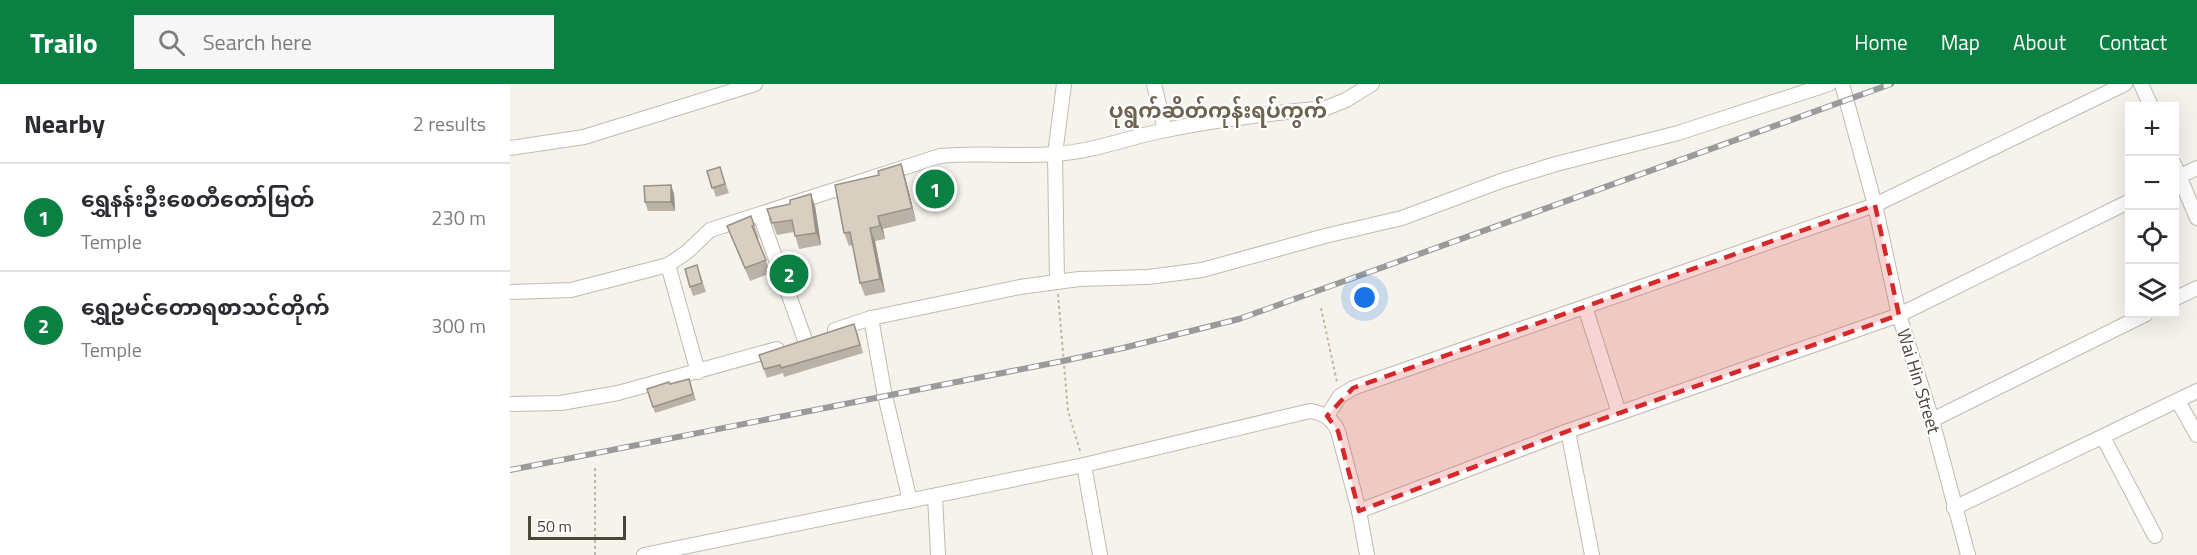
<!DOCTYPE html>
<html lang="en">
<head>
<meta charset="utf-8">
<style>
  body { margin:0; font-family:"Titillium Web","Noto Sans Myanmar",sans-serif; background:#f7f7f7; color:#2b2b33 }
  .controls { position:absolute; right:18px; top:18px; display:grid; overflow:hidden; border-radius:0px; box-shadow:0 6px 24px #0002 }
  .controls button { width:54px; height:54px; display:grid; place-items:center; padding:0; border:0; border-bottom:2px solid #e1e1e2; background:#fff; color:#2b2b33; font:30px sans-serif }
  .scale { position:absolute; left:18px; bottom:15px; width:98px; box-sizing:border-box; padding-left:6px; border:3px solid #4b4439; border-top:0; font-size:16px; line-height:21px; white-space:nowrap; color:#4b4439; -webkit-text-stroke:4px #fff; paint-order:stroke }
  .you { position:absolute; left:855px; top:214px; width:21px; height:21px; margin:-15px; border:4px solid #fff; border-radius:50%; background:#1a73e8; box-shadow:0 0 0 9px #1a73e833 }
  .badge { display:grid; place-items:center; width:39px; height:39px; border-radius:50%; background:#0b8043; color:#fff; font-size:20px; font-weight:700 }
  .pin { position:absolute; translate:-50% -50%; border:3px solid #fff; box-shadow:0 2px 6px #0006 }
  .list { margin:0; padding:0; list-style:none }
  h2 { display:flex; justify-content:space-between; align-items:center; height:78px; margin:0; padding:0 24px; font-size:26px }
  h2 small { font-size:20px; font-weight:400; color:#7c7c81 }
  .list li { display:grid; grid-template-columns:39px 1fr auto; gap:18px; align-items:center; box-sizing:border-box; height:108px; padding:0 24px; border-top:2px solid #e1e1e2 }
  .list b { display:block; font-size:22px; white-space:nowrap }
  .list p { margin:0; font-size:20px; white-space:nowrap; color:#7c7c81 }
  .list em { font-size:20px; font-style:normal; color:#7c7c81 }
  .icon { flex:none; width:33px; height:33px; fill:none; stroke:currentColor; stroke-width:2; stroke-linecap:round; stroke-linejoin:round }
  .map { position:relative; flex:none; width:1687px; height:471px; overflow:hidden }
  header { display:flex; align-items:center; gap:36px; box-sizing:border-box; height:84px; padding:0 30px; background:#0b8043; color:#fff }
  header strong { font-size:28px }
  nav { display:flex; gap:33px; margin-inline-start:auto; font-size:21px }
  .search { width:420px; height:54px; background:#f7f7f7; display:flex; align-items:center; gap:15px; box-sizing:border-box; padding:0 21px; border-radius:0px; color:#7c7c81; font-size:22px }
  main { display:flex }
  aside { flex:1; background:#fff }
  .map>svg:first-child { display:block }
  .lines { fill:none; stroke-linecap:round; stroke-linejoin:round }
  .minor-casing { stroke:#c2bbae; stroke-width:16 }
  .path { stroke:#c4b79f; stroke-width:2; stroke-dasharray:3 3; stroke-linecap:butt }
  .minor { stroke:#fff; stroke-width:14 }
  .rail-casing { stroke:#9a9a9a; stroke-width:6 }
  .rail { stroke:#fff; stroke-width:4; stroke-dasharray:11; stroke-linecap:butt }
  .wall { fill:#bab2a6 }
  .shaded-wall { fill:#979187 }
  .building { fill:#d8cfc1; stroke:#979187; stroke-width:1.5 }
  .marked { fill:#d62828; fill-opacity:0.2; stroke:#d62828; stroke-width:4.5; stroke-dasharray:12 8; stroke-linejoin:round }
  .labels { text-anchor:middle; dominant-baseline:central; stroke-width:4.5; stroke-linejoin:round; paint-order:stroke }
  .street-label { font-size:18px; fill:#4b4439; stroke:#fff }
  .quarter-label { font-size:21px; font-weight:bold; fill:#6e6250; stroke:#fff }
</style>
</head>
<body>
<header>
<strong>Trailo</strong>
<div class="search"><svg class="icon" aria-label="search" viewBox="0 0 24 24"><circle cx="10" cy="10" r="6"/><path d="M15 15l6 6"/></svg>Search here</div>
<nav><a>Home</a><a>Map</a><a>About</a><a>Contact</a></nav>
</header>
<main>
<aside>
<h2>Nearby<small>2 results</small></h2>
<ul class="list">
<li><span class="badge">1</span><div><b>ရွှေနန်းဦးစေတီတော်မြတ်</b><p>Temple</p></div><em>230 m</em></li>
<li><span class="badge">2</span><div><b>ရွှေဥမင်တောရစာသင်တိုက်</b><p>Temple</p></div><em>300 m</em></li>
</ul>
</aside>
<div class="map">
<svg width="1687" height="471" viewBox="0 0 1687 471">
  <rect width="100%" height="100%" fill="#f6f3ec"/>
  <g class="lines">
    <g class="minor-casing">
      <g id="minor">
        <path d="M 644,0 L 655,46"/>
        <path d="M 1332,0 L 1365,121 L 1389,231 L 1422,336 L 1458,471"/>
        <path d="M 1631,0 L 1641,22"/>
        <path d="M 0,64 L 74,53 L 245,0"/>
        <path d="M 1664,80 L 1687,134"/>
        <path d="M 1664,95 L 1687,84"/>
        <path d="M 250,131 L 295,256"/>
        <path d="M 158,181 L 188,288"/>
        <path d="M 547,198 L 545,70 L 554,0"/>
        <path d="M 0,208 L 61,206 L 158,181 L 177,168 L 200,146 L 430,72 C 468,68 506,73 544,70 C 583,68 619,53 656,46 C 709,35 762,29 816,24 L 836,16 L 862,0"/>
        <path d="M 1664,215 L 1687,204"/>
        <path d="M 1075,223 L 1109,329"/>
        <path d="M 361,234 L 374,307 L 400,417"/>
        <path d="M 325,246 L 361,234 L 510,203 L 569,195 L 638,193 L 692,186 L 815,152 L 892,134 L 991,97 L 1046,80 L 1168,49 L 1319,0"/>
        <path d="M 1668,317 L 1687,351"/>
        <path d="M 0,320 L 51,319 L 108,309 L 267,265"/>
        <path d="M 817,332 L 830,312 L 843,304 L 1365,121 L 1615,0"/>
        <path d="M 1422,336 L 1636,230"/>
        <path d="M 1058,347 L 1082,471"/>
        <path d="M 1593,353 L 1645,452"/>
        <path d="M 574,381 L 590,471"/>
        <path d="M 425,412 L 428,471"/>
        <path d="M 1444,424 L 1687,307"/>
        <path d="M 849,427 L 1058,347 L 1389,231 L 1620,117"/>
        <path d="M 134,471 L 574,381 L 800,327 C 813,329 822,334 828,347 L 849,427 L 857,471"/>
      </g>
    </g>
    <g class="path">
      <path d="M 548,210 L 558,327 L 571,370"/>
      <path d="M 811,224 L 827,298"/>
      <path d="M 85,471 L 85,382"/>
    </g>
    <use href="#minor" class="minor"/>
    <g class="rail-casing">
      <path id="rail" d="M 0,386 L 553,277 L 613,264 L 729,235 L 1381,0"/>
    </g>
    <use href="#rail" class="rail"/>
  </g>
  <g class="wall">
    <path d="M 391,80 L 395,93 L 406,137 L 373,145 L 375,155 L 365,157 L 375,208 L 355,212 L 350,199 L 343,161 L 339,162 L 334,149 Z"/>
    <path d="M 210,83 L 219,109 L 206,113 L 197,87 Z"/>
    <path d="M 428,97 L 431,108 L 429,111 L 423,114 L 415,109 L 413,104 Z"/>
    <path d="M 161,101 L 164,110 L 165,127 L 138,127 L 135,118 Z"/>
    <path d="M 305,122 L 311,161 L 289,165 L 284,148 L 267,151 L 257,125 Z"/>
    <path d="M 241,132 L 249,154 L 247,155 L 261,189 L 240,197 L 217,142 Z"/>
    <path d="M 190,190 L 196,208 L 183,212 L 180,203 Z"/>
    <path d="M 347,248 L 353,269 L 274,293 L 273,289 L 257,294 L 249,271 Z"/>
    <path d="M 179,295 L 186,316 L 145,329 L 137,305 L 160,300 Z"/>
  </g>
  <g class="shaded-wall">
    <path d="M 391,80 L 395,93 L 406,137 L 402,124 Z"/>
    <path d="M 428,97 L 431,108 L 429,111 L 428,107 Z"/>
    <path d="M 161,101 L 164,110 L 165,127 L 161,118 Z"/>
    <path d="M 301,110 L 305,122 L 311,161 L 306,149 Z"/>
    <path d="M 368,132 L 373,145 L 375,155 L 370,142 Z"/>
    <path d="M 360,144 L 365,157 L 375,208 L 370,195 Z"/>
  </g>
  <g class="building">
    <path d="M 391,80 L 402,124 L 368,132 L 370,142 L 360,144 L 370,195 L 350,199 L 340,148 L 334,149 L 325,101 L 369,91 L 368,87 Z"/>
    <path d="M 210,83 L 215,100 L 202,104 L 197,87 Z"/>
    <path d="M 422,94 L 428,97 L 429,103 L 428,107 L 422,109 L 413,104 L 416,97 Z"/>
    <path d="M 161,101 L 161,118 L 135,118 L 134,102 Z"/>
    <path d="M 301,110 L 306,149 L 285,152 L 282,136 L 262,139 L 257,125 L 280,120 L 280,116 Z"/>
    <path d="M 241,132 L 244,141 L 242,142 L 256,176 L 235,184 L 217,142 Z"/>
    <path d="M 187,181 L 192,199 L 180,203 L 175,185 Z"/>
    <path d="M 344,240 L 350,261 L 271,284 L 270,281 L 254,285 L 249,271 Z"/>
    <path d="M 179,295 L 183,310 L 143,323 L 137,305 L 159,298 L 160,300 Z"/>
  </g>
  <path class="marked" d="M 1365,121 L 1389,231 L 1058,347 L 849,427 L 828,347 L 817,332 L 843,304 Z"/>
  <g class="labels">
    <g class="street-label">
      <text transform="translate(1409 297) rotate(73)">Wai Hin Street</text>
    </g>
    <g class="quarter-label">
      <text x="708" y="26">ပုရွက်ဆိတ်ကုန်းရပ်ကွက်</text>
    </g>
  </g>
</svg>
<div class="controls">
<button>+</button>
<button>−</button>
<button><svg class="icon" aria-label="locate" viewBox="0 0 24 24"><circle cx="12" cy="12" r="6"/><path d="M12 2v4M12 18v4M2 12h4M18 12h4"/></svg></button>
<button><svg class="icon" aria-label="layers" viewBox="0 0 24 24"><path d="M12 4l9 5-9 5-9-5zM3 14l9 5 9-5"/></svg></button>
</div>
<div class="scale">50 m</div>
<div class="you"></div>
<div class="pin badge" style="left:425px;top:105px">1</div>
<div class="pin badge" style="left:279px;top:190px">2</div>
</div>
</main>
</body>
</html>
